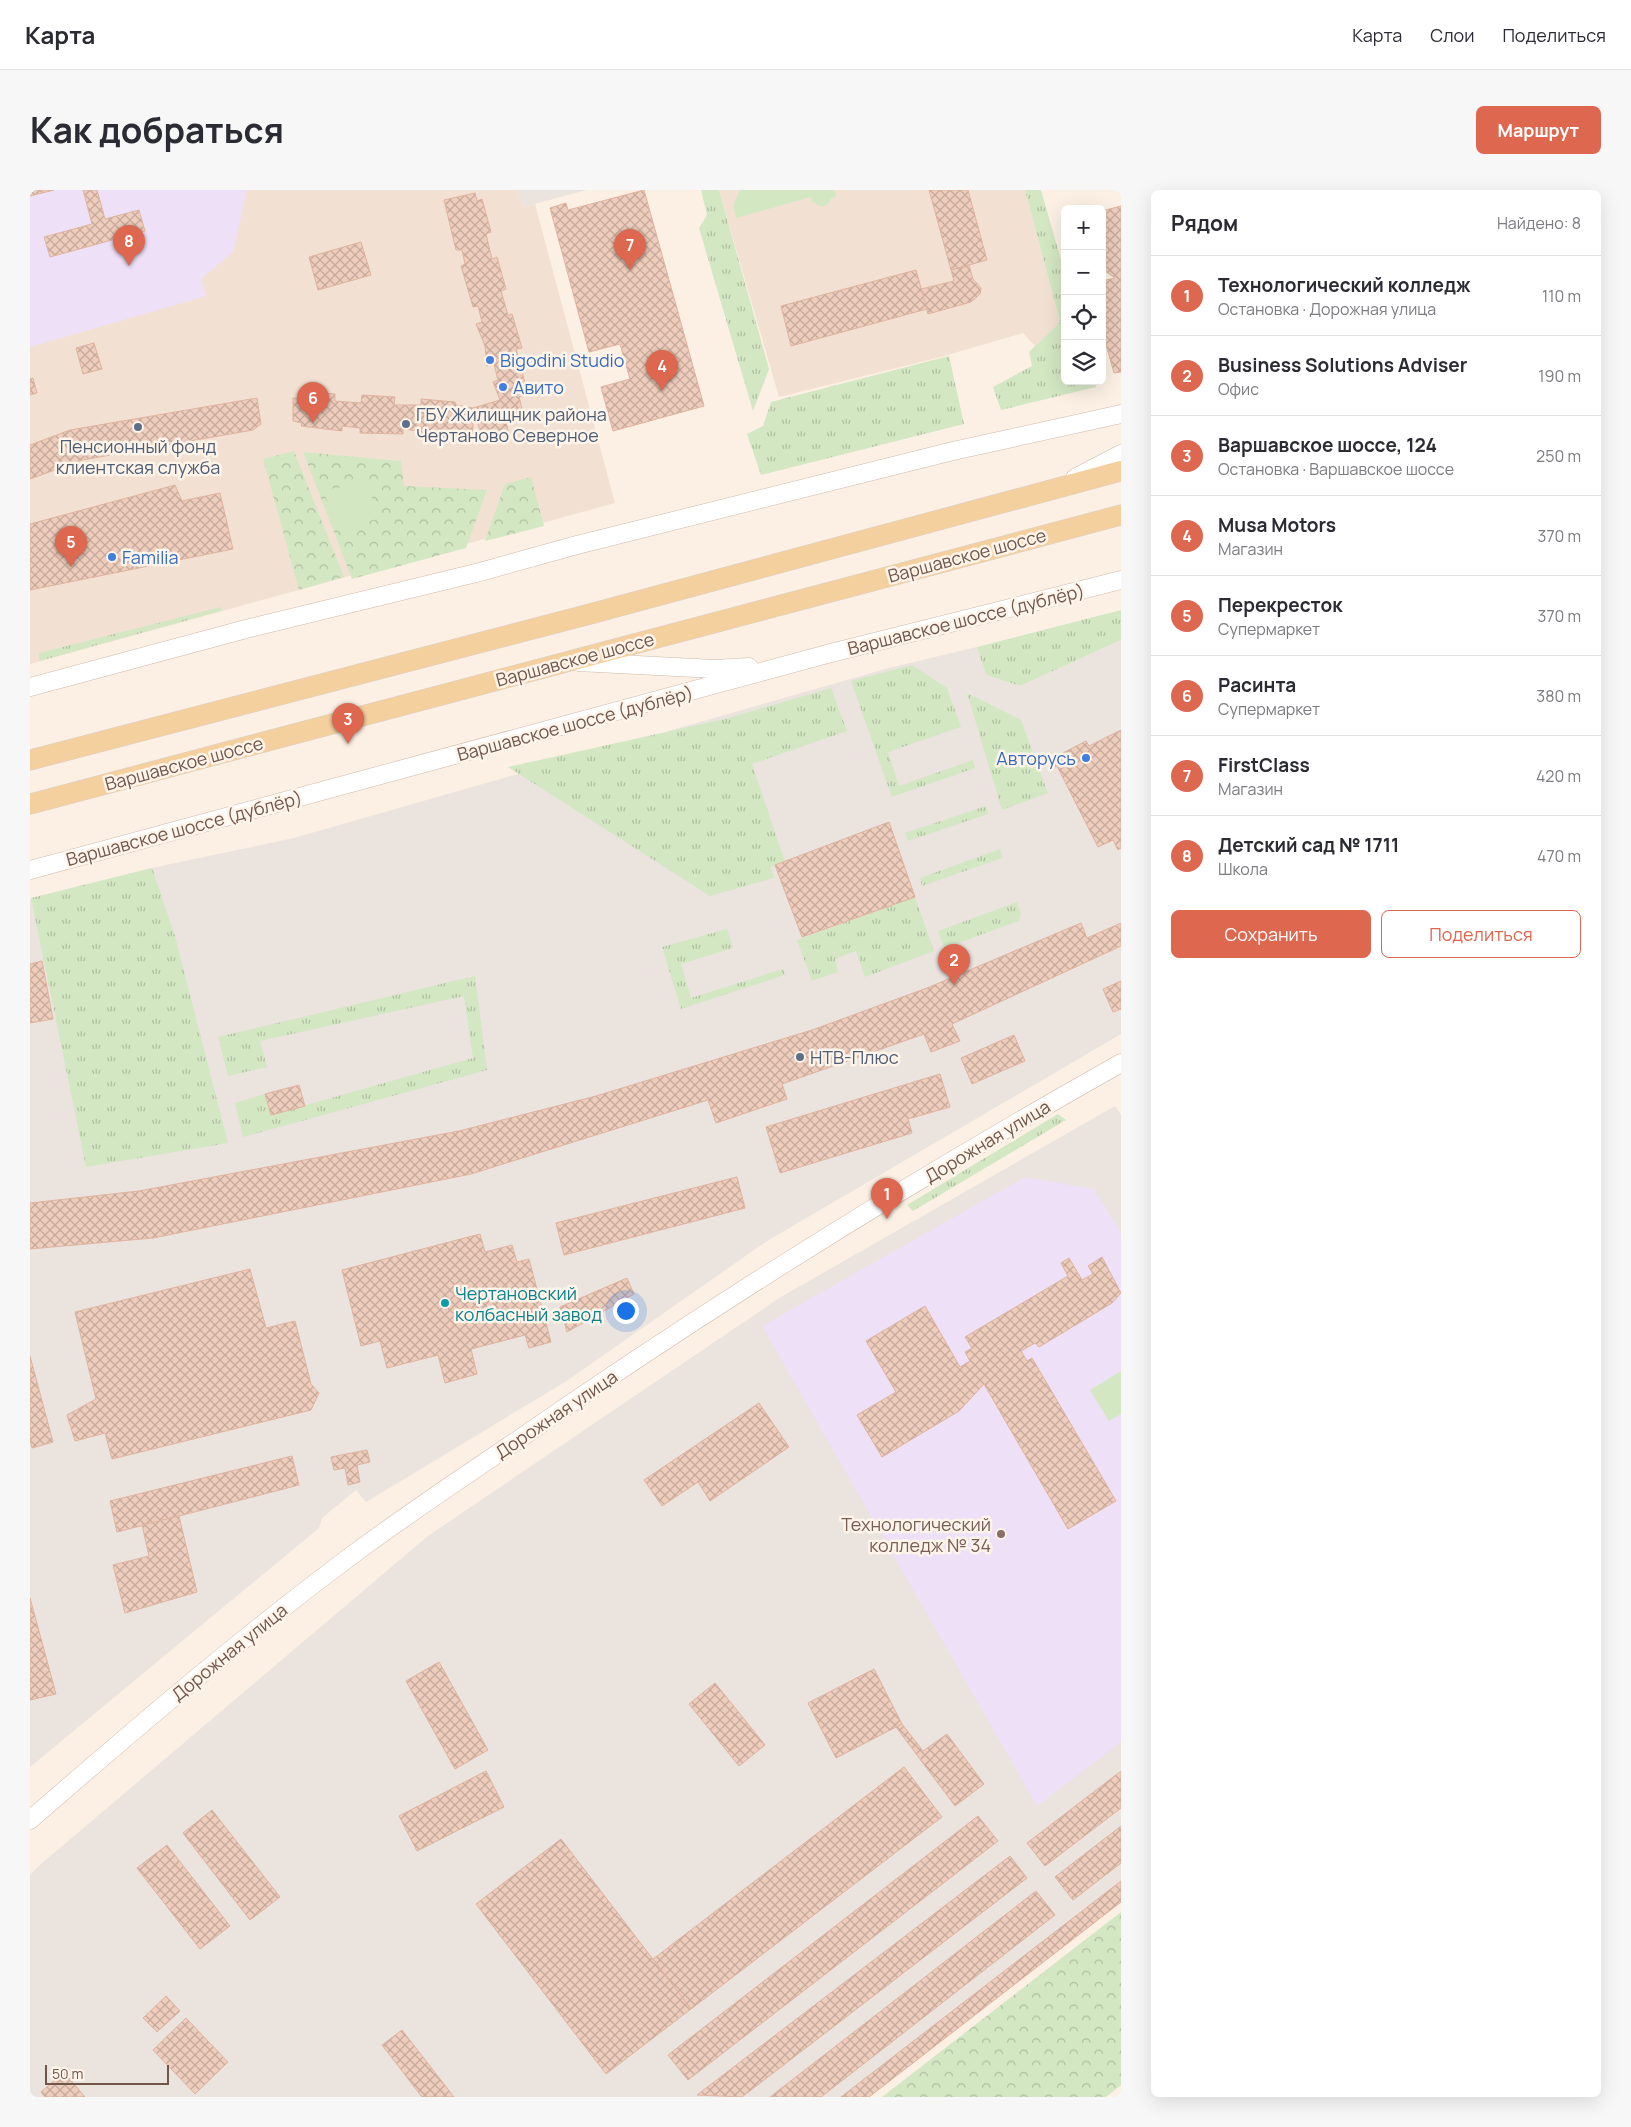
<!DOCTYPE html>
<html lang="ru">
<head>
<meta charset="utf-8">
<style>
  body { margin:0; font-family:Manrope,sans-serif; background:#f7f7f7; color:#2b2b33 }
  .controls { position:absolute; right:15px; top:15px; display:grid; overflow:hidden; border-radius:8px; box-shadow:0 5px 20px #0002 }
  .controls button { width:45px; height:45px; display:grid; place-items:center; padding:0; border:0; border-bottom:1px solid #e1e1e2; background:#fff; color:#2b2b33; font:25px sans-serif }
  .scale { position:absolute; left:15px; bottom:12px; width:124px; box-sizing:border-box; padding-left:5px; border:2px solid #71564b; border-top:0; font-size:14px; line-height:18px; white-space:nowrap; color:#71564b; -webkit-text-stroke:4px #fef4e9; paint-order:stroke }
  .you { position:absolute; left:595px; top:1120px; width:18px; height:18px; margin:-12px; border:4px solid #fff; border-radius:50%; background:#1a73e8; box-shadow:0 0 0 8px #1a73e833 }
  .badge { display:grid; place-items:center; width:32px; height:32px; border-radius:50%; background:#dd674f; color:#fff; font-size:16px; font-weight:700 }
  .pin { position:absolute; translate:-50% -41px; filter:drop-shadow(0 1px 2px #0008) }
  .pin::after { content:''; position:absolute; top:26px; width:18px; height:15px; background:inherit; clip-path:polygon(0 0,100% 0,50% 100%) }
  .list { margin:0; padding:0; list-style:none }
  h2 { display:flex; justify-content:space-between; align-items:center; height:65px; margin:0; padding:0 20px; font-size:21px }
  h2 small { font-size:16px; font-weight:400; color:#7c7c81 }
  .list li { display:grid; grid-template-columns:32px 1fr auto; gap:15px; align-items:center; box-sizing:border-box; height:80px; padding:0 20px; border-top:1px solid #e1e1e2 }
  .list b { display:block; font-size:19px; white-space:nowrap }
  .list p { margin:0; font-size:16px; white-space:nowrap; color:#7c7c81 }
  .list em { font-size:16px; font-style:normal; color:#7c7c81 }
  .actions { display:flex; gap:10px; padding:15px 20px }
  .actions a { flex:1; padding:11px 0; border:1px solid #dd674f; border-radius:8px; text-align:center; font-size:18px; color:#dd674f }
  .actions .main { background:#dd674f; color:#fff }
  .icon { flex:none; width:28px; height:28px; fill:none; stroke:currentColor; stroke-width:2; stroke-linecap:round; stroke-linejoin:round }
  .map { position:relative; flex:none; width:1091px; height:1907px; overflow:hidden; border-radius:8px }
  header { display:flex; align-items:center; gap:30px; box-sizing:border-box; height:70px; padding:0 25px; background:#fff; border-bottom:1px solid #e1e1e2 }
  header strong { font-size:24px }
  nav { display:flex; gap:28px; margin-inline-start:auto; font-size:18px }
  .intro { display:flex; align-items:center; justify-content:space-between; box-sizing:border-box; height:120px; padding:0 30px }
  h1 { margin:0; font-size:35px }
  .button { padding:12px 22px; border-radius:8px; background:#dd674f; color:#fff; font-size:18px; font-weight:700 }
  main { display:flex; gap:30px; padding:0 30px }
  aside { flex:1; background:#fff; border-radius:8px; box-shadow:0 5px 20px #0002 }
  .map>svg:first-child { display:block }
  .residential { fill:#f2e1d2 }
  .industrial { fill:#eae3de }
  .education { fill:#ede0f7 }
  .grass { fill:url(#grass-tufts) }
  .forest { fill:url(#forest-crowns) }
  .park { fill:#d3e7c3 }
  .building { fill:url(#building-cross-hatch); stroke:#e0b39e }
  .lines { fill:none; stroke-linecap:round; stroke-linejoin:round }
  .secondary-casing { stroke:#d0b9ab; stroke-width:19 }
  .primary-casing { stroke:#d7d0cd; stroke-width:21 }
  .secondary { stroke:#fff; stroke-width:18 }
  .primary { stroke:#f5d09f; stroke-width:20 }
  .shop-dot { fill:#3f7fe0; stroke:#fef4e9; stroke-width:2 }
  .service-dot { fill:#5c6f8a; stroke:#fef4e9; stroke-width:2 }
  .culture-dot { fill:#0f9aa8; stroke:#fef4e9; stroke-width:2 }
  .education-dot { fill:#8d6e63; stroke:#fef4e9; stroke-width:2 }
  .labels { text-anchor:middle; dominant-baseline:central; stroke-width:5; stroke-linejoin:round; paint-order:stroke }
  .shop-label { font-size:18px; fill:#366cbe; stroke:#fef4e9; text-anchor:start }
  .service-label { font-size:18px; fill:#4e5e75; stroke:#fef4e9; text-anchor:start }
  .street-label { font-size:18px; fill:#71564b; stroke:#fef4e9 }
  .culture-label { font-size:18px; fill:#0d838f; stroke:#fef4e9; text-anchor:start }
  .education-label { font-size:18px; fill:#785e54; stroke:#fef4e9; text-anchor:end }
</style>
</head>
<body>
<header>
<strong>Карта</strong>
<nav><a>Карта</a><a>Слои</a><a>Поделиться</a></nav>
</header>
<div class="intro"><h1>Как добраться</h1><a class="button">Маршрут</a></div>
<main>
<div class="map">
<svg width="1091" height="1907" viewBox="0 0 1091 1907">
  <defs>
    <pattern id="grass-tufts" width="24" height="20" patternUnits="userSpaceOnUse" patternTransform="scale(1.25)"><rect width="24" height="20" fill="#d3e7c3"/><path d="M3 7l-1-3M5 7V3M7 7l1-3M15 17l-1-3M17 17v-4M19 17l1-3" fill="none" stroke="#b0bea0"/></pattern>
    <pattern id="forest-crowns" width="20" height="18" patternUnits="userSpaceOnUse" patternTransform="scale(1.25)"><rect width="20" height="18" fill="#d3e7c3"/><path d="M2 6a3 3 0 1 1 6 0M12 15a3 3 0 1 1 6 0" fill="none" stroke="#b0bea0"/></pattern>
    <pattern id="building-cross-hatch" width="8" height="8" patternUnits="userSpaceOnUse" patternTransform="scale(1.25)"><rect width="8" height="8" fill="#eecdbc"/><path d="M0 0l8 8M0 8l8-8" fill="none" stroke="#c5a99b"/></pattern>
  </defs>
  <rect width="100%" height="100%" fill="#fbf0e3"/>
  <g class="residential">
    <path d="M 0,0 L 488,0 L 493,17 L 505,14 L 585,313 L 0,474 Z"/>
    <path d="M 689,0 L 995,0 L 1030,132 L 1005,156 L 993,143 L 907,168 L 749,207 Z"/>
  </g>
  <g class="industrial">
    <path d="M 488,0 L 557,0 L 493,17 Z"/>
    <path d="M 1091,450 L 1091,844 L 737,1051 L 535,1192 L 336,1312 L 326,1300 L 292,1328 L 289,1338 L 0,1577 L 0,709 L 122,678 L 264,648 L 859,478 L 947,457 L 956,485 L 990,496 Z"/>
    <path d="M 1085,916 L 1091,925 L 1091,1712 L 839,1907 L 0,1907 L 0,1685 L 11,1674 L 398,1346 L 751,1107 Z"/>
  </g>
  <g class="education">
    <path d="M 0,0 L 217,0 L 203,62 L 171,89 L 176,106 L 0,157 Z"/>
    <path d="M 995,987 L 1064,999 L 1091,1043 L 1091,1552 L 1007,1616 L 732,1136 Z"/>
  </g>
  <g class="grass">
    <path d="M 671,0 L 689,0 L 739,179 L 723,221 L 669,38 L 677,25 Z"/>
    <path d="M 995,0 L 1011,0 L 1035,84 L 1035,191 L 1065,191 L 1066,197 L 971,220 L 963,197 L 1002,176 L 999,162 L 1030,132 Z"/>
    <path d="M 919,166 L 934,234 L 731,285 L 717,244 L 733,236 L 741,212 Z"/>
    <path d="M 191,417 L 191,421 L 9,471 L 9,463 Z"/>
    <path d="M 1091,420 L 1091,450 L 990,496 L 956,485 L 947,457 Z"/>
    <path d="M 882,475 L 917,498 L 931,537 L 858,562 L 869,596 L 943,570 L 945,578 L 862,607 L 821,491 Z"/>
    <path d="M 801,498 L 817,541 L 722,574 L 755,672 L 741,677 L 744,688 L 680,706 L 478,577 L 695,529 Z"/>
    <path d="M 937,503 L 991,530 L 1018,603 L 972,620 Z"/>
    <path d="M 956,616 L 958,624 L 878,651 L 875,643 Z"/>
    <path d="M 970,659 L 972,668 L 892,696 L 890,688 Z"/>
    <path d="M 122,678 L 145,746 L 198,953 L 56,977 L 1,708 Z"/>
    <path d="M 885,707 L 904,761 L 835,787 L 826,761 L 805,769 L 808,782 L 782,791 L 767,750 Z"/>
    <path d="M 987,712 L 991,724 L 989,731 L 914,758 L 908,741 Z"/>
    <path d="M 697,739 L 703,758 L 651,774 L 661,808 L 753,779 L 755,785 L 651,819 L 632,757 Z"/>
    <path d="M 445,786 L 457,880 L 213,947 L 205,913 L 235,904 L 241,925 L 443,868 L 434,806 L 230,851 L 237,877 L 198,886 L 188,847 Z"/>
    <path d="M 1028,924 L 1036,930 L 883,1021 L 877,1015 Z"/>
  </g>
  <g class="forest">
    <path d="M 264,261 L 314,387 L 269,400 L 233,269 Z"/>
    <path d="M 273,262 L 371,271 L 374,296 L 457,300 L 436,358 L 322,389 Z"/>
    <path d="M 501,287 L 514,336 L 455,351 L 475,294 Z"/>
    <path d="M 1091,1722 L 1091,1895 L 1076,1907 L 852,1907 Z"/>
  </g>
  <g class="park">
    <path d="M 710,0 L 803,0 L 806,3 L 805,8 L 801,8 L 798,14 L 792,17 L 782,12 L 781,7 L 706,28 L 703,16 Z"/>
    <path d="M 338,293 L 348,329 L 308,338 L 293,300 Z"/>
    <path d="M 1091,1181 L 1091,1224 L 1079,1231 L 1060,1200 Z"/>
  </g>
  <g class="building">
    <path d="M 0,0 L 24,0 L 0,6 Z"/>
    <path d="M 53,0 L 67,0 L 75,29 L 109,20 L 115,41 L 20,67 L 14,47 L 62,34 Z"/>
    <path d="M 614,0 L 674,216 L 583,241 L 571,197 L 600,189 L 590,154 L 559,162 L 520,18 L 536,13 L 538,20 Z"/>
    <path d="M 899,0 L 938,0 L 957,70 L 921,80 Z"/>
    <path d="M 445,3 L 447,11 L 452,9 L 461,42 L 456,44 L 462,69 L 467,67 L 476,99 L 471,101 L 478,125 L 482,124 L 492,158 L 486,159 L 495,193 L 501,192 L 504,202 L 489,207 L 494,226 L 475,229 L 479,244 L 470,246 L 467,241 L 452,245 L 444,223 L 442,247 L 434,246 L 434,250 L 389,246 L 389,241 L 373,239 L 373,244 L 330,243 L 330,238 L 312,236 L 312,241 L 271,236 L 272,233 L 263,231 L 263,208 L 271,209 L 272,202 L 305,204 L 305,211 L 331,213 L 332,205 L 365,207 L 364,215 L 391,215 L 391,209 L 425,212 L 426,215 L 443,218 L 470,210 L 463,192 L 468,190 L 464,174 L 457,176 L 455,156 L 446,134 L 452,132 L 448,116 L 443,117 L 431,76 L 435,74 L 432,60 L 426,60 L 414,10 Z"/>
    <path d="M 1091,16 L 1091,182 L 1084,183 L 1072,140 L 1072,91 L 1085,88 L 1072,79 L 1072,21 Z"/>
    <path d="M 331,52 L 341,85 L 288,100 L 279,67 Z"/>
    <path d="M 939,75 L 943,89 L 951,98 L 950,104 L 941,112 L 898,124 L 891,99 L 924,91 L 921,80 Z"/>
    <path d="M 886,80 L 897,119 L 761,156 L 751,116 Z"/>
    <path d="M 64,153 L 72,179 L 53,184 L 46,158 Z"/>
    <path d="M 3,188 L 7,203 L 0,205 L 0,189 Z"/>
    <path d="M 227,208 L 231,234 L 223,240 L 52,270 L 0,289 L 0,255 L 40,240 Z"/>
    <path d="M 145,295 L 152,311 L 190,303 L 203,359 L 0,400 L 0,334 Z"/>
    <path d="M 1091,540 L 1091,658 L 1088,660 L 1083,650 L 1068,657 L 1027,576 L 1025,577 L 1021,569 L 1056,551 L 1059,556 Z"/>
    <path d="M 859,632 L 885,707 L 772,747 L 745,675 Z"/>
    <path d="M 1051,733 L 1057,748 L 1091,733 L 1091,756 L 922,834 L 930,851 L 901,862 L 894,844 L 752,894 L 757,909 L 686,933 L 678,910 L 441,984 L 123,1048 L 0,1059 L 0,1013 L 109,1001 L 429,941 L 566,906 L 782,840 L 897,798 Z"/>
    <path d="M 12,771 L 23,829 L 0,833 L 0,774 Z"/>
    <path d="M 1091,791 L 1091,819 L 1083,822 L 1073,799 Z"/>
    <path d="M 984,845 L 995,871 L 942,894 L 931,868 Z"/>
    <path d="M 910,884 L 920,917 L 878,929 L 882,943 L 750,983 L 736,937 Z"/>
    <path d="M 269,895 L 275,916 L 241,925 L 235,904 Z"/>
    <path d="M 707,987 L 715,1018 L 534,1065 L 526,1033 Z"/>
    <path d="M 450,1044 L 455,1062 L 482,1055 L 487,1072 L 499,1069 L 521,1152 L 499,1158 L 495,1145 L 441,1159 L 447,1184 L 415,1193 L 408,1165 L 357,1178 L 350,1151 L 331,1156 L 312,1080 Z"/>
    <path d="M 1072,1067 L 1091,1103 L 1082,1113 L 1009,1157 L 1005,1153 L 991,1161 L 997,1171 L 1002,1168 L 1086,1311 L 1038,1339 L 954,1194 L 929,1221 L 852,1267 L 827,1225 L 866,1202 L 836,1151 L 895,1116 L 930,1177 L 940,1171 L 935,1162 L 942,1158 L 935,1147 L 1038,1086 L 1031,1073 L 1039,1068 L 1052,1090 L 1063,1084 L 1058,1076 Z"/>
    <path d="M 220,1079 L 236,1138 L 265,1131 L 281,1194 L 289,1203 L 281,1220 L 82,1269 L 75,1243 L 45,1251 L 37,1225 L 66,1209 L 45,1122 Z"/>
    <path d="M 597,1088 L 604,1104 L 537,1142 L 530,1117 Z"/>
    <path d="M 0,1166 L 23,1252 L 2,1258 L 0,1250 Z"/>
    <path d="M 729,1213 L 759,1257 L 680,1311 L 668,1292 L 632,1316 L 614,1290 Z"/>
    <path d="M 337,1260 L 340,1272 L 327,1275 L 330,1292 L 318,1295 L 315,1278 L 304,1280 L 301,1267 Z"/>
    <path d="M 262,1266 L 269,1295 L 87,1342 L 80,1311 Z"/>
    <path d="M 149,1326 L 167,1402 L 95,1423 L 83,1375 L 119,1366 L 112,1335 Z"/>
    <path d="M 0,1408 L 26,1504 L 0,1510 Z"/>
    <path d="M 409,1472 L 458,1560 L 425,1579 L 376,1491 Z"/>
    <path d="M 844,1479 L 872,1534 L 806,1568 L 778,1513 Z"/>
    <path d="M 685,1493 L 735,1555 L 709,1576 L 659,1514 Z"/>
    <path d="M 872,1534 L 893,1561 L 917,1544 L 954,1594 L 925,1616 L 866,1537 Z"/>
    <path d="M 874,1577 L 912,1627 L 661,1819 L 623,1769 Z"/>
    <path d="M 456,1581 L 474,1617 L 387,1661 L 369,1626 Z"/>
    <path d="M 1091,1581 L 1091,1618 L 1015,1676 L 997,1653 Z"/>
    <path d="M 182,1620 L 250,1707 L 220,1730 L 153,1643 Z"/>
    <path d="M 948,1626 L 968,1651 L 658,1890 L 638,1865 Z"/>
    <path d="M 1091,1636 L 1091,1673 L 1043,1710 L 1025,1687 Z"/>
    <path d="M 531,1649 L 661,1819 L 576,1884 L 446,1714 Z"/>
    <path d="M 137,1655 L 200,1736 L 170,1759 L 107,1678 Z"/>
    <path d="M 980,1666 L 997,1688 L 712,1907 L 667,1905 Z"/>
    <path d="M 1091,1691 L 1091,1712 L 839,1907 L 811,1907 Z"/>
    <path d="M 1006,1701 L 1025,1725 L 791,1907 L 740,1907 Z"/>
    <path d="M 136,1806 L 150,1821 L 127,1842 L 113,1828 Z"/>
    <path d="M 156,1828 L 198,1872 L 165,1904 L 123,1860 Z"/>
    <path d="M 372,1840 L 424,1907 L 392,1907 L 352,1855 Z"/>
    <path d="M 34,1882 L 55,1907 L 15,1907 L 11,1902 Z"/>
  </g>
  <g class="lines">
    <g class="secondary-casing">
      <g id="secondary">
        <path d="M 1045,288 L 1091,264"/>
        <path d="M 548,472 L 685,479 L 719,477"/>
        <path d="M 0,497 L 216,439 L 450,382 L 547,355 L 923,261 L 1091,224"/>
        <path d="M 0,680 L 801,463 L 1091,390"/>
        <path d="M 0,1630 C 106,1538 212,1447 325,1363 C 375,1326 427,1291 479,1256 C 676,1119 881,991 1091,873"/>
      </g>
    </g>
    <g class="primary-casing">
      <g id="primary">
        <path d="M 0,570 L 560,424 L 1091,281"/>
        <path d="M 0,614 L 1091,325"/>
      </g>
    </g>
    <use href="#secondary" class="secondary"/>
    <use href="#primary" class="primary"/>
  </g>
  <g class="shop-dot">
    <circle cx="460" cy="170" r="5"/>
    <circle cx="473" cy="197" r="5"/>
    <circle cx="82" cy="367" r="5"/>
    <circle cx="1056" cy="568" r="5"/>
  </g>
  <g class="service-dot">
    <circle cx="376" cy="234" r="5"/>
    <circle cx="108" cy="237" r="5"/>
    <circle cx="770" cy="867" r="5"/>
  </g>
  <circle class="culture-dot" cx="415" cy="1113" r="5"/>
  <circle class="education-dot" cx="971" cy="1344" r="5"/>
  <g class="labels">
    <g class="shop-label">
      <text x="470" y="170">Bigodini Studio</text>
      <text x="483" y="197">Авито</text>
      <text x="92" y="367">Familia</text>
      <text x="1046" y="568" text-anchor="end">Авторусь</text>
    </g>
    <g class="service-label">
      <text x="386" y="224">ГБУ Жилищник района<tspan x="386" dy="21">Чертаново Северное</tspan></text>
      <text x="108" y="256" text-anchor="middle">Пенсионный фонд<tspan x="108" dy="21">клиентская служба</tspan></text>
      <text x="780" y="867">НТВ-Плюс</text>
    </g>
    <g class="street-label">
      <text transform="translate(937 365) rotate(-15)">Варшавское шоссе</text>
      <text transform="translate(936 429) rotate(-14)">Варшавское шоссе (дублёр)</text>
      <text transform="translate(545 469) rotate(-15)">Варшавское шоссе</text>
      <text transform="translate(545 533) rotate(-15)">Варшавское шоссе (дублёр)</text>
      <text transform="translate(154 573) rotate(-15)">Варшавское шоссе</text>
      <text transform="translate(154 638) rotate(-15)">Варшавское шоссе (дублёр)</text>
      <text transform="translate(957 951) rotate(-31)">Дорожная улица</text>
      <text transform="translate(526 1224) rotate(-34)">Дорожная улица</text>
      <text transform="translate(199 1462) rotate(-39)">Дорожная улица</text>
    </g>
    <g class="culture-label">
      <text x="425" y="1103">Чертановский<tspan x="425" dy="21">колбасный завод</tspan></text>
    </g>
    <g class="education-label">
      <text x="961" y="1334">Технологический<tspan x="961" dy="21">колледж № 34</tspan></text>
    </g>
  </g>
</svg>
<div class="controls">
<button>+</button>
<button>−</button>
<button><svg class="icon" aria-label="locate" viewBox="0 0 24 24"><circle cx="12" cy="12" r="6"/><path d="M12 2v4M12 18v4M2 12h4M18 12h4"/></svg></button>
<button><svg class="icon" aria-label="layers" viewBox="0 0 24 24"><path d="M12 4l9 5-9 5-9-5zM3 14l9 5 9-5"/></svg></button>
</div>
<div class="scale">50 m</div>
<div class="you"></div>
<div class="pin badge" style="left:857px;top:1029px">1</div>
<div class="pin badge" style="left:924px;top:795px">2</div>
<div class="pin badge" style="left:318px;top:554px">3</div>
<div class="pin badge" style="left:632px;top:201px">4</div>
<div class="pin badge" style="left:41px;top:377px">5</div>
<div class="pin badge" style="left:283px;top:233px">6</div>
<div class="pin badge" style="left:600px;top:80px">7</div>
<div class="pin badge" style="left:99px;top:76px">8</div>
</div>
<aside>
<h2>Рядом<small>Найдено: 8</small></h2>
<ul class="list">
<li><span class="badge">1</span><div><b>Технологический колледж</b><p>Остановка · Дорожная улица</p></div><em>110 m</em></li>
<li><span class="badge">2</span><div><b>Business Solutions Adviser</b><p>Офис</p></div><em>190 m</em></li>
<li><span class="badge">3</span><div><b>Варшавское шоссе, 124</b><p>Остановка · Варшавское шоссе</p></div><em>250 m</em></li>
<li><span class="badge">4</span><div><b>Musa Motors</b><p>Магазин</p></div><em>370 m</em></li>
<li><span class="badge">5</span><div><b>Перекресток</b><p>Супермаркет</p></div><em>370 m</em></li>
<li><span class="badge">6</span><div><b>Расинта</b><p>Супермаркет</p></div><em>380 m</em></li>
<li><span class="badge">7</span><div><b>FirstClass</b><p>Магазин</p></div><em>420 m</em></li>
<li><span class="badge">8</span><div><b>Детский сад № 1711</b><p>Школа</p></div><em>470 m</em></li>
</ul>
<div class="actions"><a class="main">Сохранить</a><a>Поделиться</a></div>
</aside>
</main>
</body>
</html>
